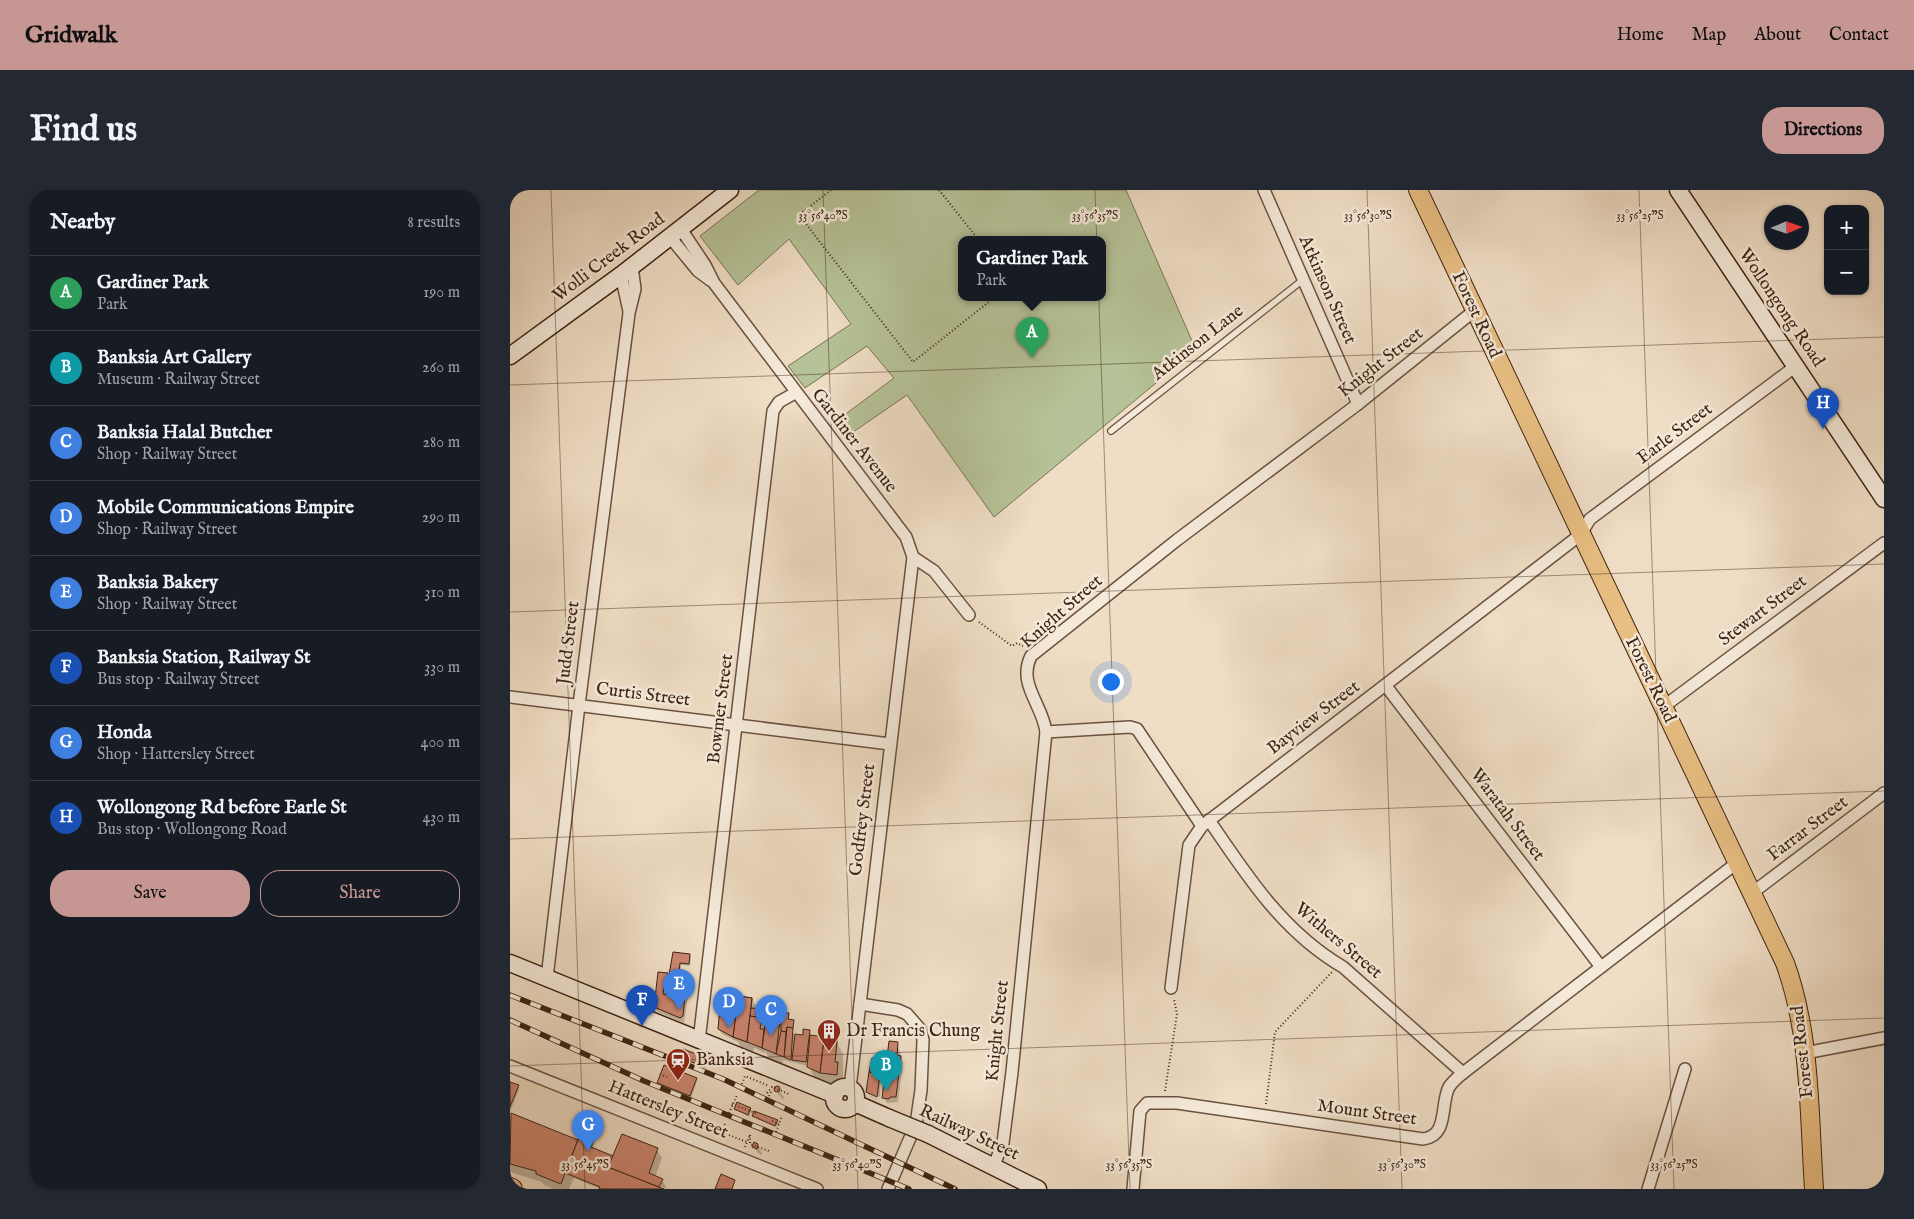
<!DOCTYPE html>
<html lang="en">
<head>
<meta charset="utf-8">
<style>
  body { margin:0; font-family:"IM FELL English",serif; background:#242831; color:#f1f3f6 }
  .controls { position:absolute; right:15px; top:15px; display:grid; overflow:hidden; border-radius:10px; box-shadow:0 1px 4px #0004 }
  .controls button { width:45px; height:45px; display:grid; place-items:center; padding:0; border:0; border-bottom:1px solid #363941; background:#171b24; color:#f1f3f6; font:25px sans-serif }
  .compass { position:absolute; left:1254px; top:15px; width:45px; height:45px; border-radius:50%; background:#171b24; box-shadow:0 1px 4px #0004; rotate:88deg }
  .you { position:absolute; left:600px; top:491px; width:18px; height:18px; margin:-12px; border:4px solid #fff; border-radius:50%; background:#1a73e8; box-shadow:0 0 0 8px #1a73e833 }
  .badge { display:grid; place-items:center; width:32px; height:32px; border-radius:50%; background:#c59692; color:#fff; font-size:16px; font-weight:700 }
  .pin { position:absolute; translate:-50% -41px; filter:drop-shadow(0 1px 2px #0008) }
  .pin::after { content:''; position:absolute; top:26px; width:18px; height:15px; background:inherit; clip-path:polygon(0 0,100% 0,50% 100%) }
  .popup { position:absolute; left:448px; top:46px; width:148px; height:65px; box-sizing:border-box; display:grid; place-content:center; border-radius:10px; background:#171b24; filter:drop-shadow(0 1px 4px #0005); font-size:16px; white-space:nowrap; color:#9ea1a6 }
  .popup b { font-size:19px; color:#f1f3f6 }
  .popup::after { content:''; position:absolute; left:50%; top:100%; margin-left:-10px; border:10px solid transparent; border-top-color:#171b24 }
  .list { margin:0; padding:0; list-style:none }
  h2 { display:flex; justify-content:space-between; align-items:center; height:65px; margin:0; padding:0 20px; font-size:21px }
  h2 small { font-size:16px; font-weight:400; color:#9ea1a6 }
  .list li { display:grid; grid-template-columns:32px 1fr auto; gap:15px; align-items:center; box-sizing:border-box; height:75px; padding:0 20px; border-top:1px solid #363941 }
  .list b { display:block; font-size:19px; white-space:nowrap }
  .list p { margin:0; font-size:16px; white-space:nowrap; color:#9ea1a6 }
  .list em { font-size:16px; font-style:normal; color:#9ea1a6 }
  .actions { display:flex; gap:10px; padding:15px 20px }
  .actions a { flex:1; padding:11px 0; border:1px solid #c59692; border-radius:20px; text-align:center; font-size:18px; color:#c59692 }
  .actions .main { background:#c59692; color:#111 }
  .map { position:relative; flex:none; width:1374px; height:999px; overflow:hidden; border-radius:20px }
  header { display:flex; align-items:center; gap:30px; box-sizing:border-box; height:70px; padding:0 25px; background:#c59692; color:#111 }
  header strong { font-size:24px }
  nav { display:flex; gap:28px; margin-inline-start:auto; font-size:18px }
  .intro { display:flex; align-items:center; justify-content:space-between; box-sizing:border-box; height:120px; padding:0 30px }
  h1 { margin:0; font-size:35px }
  .button { padding:12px 22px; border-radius:20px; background:#c59692; color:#111; font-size:18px; font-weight:700 }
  main { display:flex; gap:30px; padding:0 30px }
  aside { flex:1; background:#171b24; border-radius:20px; box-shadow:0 1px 4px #0004 }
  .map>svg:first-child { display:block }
  .green { fill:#b6c297; stroke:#7a7255; fill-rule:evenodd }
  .shadow { fill:#0003 }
  .building { fill:#cc8570; stroke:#3d2313 }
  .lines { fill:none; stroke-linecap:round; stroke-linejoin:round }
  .lane-casing { stroke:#6a5240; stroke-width:8 }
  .street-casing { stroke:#6a5240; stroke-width:14 }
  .secondary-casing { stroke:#3d2313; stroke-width:19 }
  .primary-casing { stroke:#3d2313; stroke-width:20 }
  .highway-casing { stroke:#3d2313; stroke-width:22 }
  .path { stroke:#3d2313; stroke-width:2; stroke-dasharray:1 2.5; stroke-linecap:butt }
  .lane { stroke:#f5e9d9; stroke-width:5.5 }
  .street { stroke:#f5e9d9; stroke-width:11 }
  .secondary { stroke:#f5e9d9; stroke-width:16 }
  .primary { stroke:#e8be82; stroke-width:18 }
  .highway { stroke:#e8be82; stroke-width:20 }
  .rail-casing { stroke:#3d2313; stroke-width:5.5 }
  .rail { stroke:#f5e9d9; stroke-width:4; stroke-dasharray:11; stroke-linecap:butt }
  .secondary-bridge-casing { stroke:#3d2313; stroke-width:19; stroke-linecap:butt }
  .secondary-bridge { stroke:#f5e9d9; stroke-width:16 }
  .ticks { fill:none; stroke:#3d2313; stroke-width:1; stroke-opacity:0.45 }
  .labels { text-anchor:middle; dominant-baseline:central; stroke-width:5; stroke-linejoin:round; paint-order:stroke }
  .street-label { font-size:18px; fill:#3d2313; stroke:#f5e9d9 }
  .poi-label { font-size:18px; fill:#3d2313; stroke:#f5e9d9; text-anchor:start }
  .ticks-label { font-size:12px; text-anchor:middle; fill:#3d2313; stroke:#f5e9d9; stroke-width:5; stroke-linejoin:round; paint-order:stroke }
</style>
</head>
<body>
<header>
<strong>Gridwalk</strong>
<nav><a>Home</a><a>Map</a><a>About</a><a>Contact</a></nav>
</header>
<div class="intro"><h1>Find us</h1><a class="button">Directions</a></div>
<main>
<aside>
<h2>Nearby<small>8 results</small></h2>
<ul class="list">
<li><span class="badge" style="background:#2e9e5b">A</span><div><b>Gardiner Park</b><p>Park</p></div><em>190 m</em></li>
<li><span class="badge" style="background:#0f9aa8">B</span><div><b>Banksia Art Gallery</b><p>Museum · Railway Street</p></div><em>260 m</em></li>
<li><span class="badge" style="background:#3f7fe0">C</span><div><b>Banksia Halal Butcher</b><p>Shop · Railway Street</p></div><em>280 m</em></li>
<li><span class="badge" style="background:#3f7fe0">D</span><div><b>Mobile Communications Empire</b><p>Shop · Railway Street</p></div><em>290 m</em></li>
<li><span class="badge" style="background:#3f7fe0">E</span><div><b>Banksia Bakery</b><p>Shop · Railway Street</p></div><em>310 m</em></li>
<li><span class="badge" style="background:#1a4fb4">F</span><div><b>Banksia Station, Railway St</b><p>Bus stop · Railway Street</p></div><em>330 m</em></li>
<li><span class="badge" style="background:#3f7fe0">G</span><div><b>Honda</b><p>Shop · Hattersley Street</p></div><em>400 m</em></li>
<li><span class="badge" style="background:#1a4fb4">H</span><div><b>Wollongong Rd before Earle St</b><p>Bus stop · Wollongong Road</p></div><em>430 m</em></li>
</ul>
<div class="actions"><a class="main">Save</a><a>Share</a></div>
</aside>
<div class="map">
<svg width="1374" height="999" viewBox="0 0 1374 999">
  <rect width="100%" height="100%" fill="#efddc5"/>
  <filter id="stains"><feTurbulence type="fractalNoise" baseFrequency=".004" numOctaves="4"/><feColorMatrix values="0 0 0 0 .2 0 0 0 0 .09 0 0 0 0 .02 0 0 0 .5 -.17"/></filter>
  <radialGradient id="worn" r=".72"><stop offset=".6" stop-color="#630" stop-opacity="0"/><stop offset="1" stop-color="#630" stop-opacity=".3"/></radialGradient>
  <path class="green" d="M 249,0 L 616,0 L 686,160 L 484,327 L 397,205 L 336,247 L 325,232 L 384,188 L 357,156 L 295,198 L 278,176 L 341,134 L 279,49 L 228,95 L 190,46 ZM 592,49 L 592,107 L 452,107 L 452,49 Z"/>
  <g class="shadow">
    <path d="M 164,763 L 180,765 L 181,767 L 180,776 L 171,775 L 169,788 L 176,788 L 180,794 L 174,833 L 148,822 L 145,817 L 158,785 L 160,788 Z"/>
    <path d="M 220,809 L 223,814 L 222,824 L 225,824 L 242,809 L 248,820 L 254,823 L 253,827 L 247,826 L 247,828 L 253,829 L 251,829 L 256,838 L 258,822 L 278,824 L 279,831 L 283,831 L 284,834 L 284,837 L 281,832 L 279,833 L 285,846 L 294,847 L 299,841 L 302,847 L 317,851 L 328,844 L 328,855 L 333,864 L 333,896 L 318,894 L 305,888 L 298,876 L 273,870 L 272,875 L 260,870 L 255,860 L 255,863 L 244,858 L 243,863 L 231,858 L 228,852 L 212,844 L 209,839 Z"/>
    <path d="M 387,853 L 393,872 L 388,912 L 377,913 L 374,908 Z"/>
    <path d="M 371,864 L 370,907 L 359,902 L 359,905 L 370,911 L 361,907 L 358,902 Z"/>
    <path d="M 170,867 L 196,869 L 198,871 L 195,879 Z"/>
    <path d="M 186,889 L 187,891 L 181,908 L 148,893 Z"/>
    <path d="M 0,893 L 9,899 L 0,922 Z"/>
    <path d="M 266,897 L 274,907 L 273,910 L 265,900 Z"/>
    <path d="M 226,919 L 240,919 L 241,921 L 239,927 Z"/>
    <path d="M 2,925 L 67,951 L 88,938 L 89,940 L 82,959 L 102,967 L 147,959 L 152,968 L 145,987 L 152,990 L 157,999 L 105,978 L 105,981 L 150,999 L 90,999 L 64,988 L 59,999 L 44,999 L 34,995 L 32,992 L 0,982 L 0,931 Z"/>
    <path d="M 243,926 L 267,931 L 268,934 L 266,937 Z"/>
    <path d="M 247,955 L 252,963 L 251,966 L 243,957 Z"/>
  </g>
  <g class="building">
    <path d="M 163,762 L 180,764 L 179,774 L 170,773 L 166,806 L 158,804 L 159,796 L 157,796 Z"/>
    <path d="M 148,782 L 158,783 L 157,798 L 154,797 L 153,804 L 166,806 L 168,786 L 177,787 L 173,826 L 170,828 L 144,817 Z"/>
    <path d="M 228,806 L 242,808 L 237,852 L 223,847 Z"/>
    <path d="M 228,806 L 242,808 L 237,852 L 223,847 Z"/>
    <path d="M 211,807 L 220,808 L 219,822 L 226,823 L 223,847 L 208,839 Z"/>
    <path d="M 241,818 L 253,819 L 252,828 L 240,826 Z"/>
    <path d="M 257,820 L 271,822 L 266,864 L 252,858 Z"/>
    <path d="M 271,822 L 279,823 L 278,829 L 284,830 L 283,838 L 277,837 L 276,842 L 271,841 Z"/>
    <path d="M 240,826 L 252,828 L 250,839 L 254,839 L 252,858 L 237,852 Z"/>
    <path d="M 277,837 L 283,838 L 281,870 L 274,867 Z"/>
    <path d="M 293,839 L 300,840 L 296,872 L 282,870 L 285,844 L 293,845 Z"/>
    <path d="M 271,841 L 276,842 L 274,867 L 266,864 Z"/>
    <path d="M 316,841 L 328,843 L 327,852 L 315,851 Z"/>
    <path d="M 300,845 L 314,847 L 310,883 L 297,877 Z"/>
    <path d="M 314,850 L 327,852 L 325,872 L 328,872 L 327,885 L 310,883 Z"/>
    <path d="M 379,851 L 388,852 L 387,865 L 391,866 L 386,907 L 380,907 L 379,909 L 372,908 Z"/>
    <path d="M 173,859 L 197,868 L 194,877 L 169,867 Z"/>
    <path d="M 368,862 L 372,863 L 370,884 L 359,882 L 362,868 L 367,869 Z"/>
    <path d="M 154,875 L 187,888 L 180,906 L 147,893 Z"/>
    <path d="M 359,882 L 370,884 L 367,907 L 356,902 Z"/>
    <path d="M 0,892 L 9,895 L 0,917 Z"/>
    <circle cx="267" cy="899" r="3"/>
    <path d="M 227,912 L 241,918 L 238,925 L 224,919 Z"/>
    <path d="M 244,921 L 268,930 L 265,936 L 242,926 Z"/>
    <path d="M 1,923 L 68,950 L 51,994 L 26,984 L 26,981 L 0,974 Z"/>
    <path d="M 75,932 L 89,937 L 81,957 L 103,966 L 98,977 L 154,999 L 89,999 L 90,997 L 55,983 Z"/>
    <path d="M 112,944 L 148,958 L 139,983 L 153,989 L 149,997 L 98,977 Z"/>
    <path d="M 244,952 L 248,954 L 247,959 L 242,957 Z"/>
    <path d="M 211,984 L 225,990 L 222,999 L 205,999 Z"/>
  </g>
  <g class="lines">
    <g class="lane-casing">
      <path id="lane" d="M 601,241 L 794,89"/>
    </g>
    <g class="street-casing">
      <g id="street">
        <path d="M 754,0 L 848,214"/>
        <path d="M 171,39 L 195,75 L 204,93 L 396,347 L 403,367 L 424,381 L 459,425"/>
        <path d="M 160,47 L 188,81 L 200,90"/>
        <path d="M 111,85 L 119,121"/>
        <path d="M 876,496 L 1091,777"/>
        <path d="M 0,507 L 380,554"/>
        <path d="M 1153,517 L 1374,353"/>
        <path d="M 536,542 L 620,537 L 627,539 L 692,636"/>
        <path d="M 699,630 C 737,686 773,742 833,777 L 953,883"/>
        <path d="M 1242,703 L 1374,603"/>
        <path d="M 37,788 L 69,515 L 119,123 L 125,99 L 122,76"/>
        <path d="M 661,798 L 679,655 L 692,636 L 1070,345 L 1080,329 L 1286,176"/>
        <path d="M 350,814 L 388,820 L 397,824 L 411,840 L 413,850 L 411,900 L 406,934 L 378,999"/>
        <path d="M 189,851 L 263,221 L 269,212 L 285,203"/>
        <path d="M 1295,863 L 1374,848"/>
        <path d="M 0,876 L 307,999"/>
        <path d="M 340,898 L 403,367"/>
        <path d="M 484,975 L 493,953 L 502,882 L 536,542 C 533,515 507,494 521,466 L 667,350 L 848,214 L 964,121"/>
        <path d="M 623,999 L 630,921 L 637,913 L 667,913 L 913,949 C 939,946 930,914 939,897 C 943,891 948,887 953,883 L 1228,672"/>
        <path d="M 1138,999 L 1175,879"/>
      </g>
    </g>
    <g class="secondary-casing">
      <g id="secondary">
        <path d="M 1168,0 L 1374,309"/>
        <path d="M 0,166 L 111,85 L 220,0"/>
        <path d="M 0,773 L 325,905"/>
        <circle cx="335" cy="908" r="11"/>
        <path d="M 345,913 L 379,928"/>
        <path d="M 418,944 L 528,999"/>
      </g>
    </g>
    <g class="primary-casing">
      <path id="primary" d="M 908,0 L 1275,773 C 1301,844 1299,924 1304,999"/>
    </g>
    <g class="highway-casing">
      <path id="highway" d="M 0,998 L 2,999"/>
    </g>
    <g class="path">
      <path d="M 321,0 L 289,25 L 403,172 L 485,107"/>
      <path d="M 429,0 L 468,49"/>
      <path d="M 469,432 L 502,456 L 507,453 L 513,456"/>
      <path d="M 150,884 L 157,887"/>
      <path d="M 232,894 L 235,886 L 259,896"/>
      <path d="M 655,901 L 667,824 L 664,809"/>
      <path d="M 257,903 L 262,897 L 279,904"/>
      <path d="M 259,906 L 262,900"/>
      <path d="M 222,914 L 248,924"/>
      <path d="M 756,914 L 765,842 L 822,782"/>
      <path d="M 219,923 L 227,905"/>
      <path d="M 262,931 L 269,934"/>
      <path d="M 215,934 L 211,942 L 237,952"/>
      <path d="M 266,942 L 272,926"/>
      <path d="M 240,945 L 240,954 L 259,961"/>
      <path d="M 235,957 L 240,945"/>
    </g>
    <use href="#lane" class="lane"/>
    <use href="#street" class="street"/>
    <use href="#secondary" class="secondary"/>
    <use href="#primary" class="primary"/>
    <use href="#highway" class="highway"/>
    <g class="rail-casing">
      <g id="rail">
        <path d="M 0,805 L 213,889 L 445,999"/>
        <path d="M 0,830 L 134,891 L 399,999"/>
      </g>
    </g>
    <use href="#rail" class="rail"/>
    <g class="secondary-bridge-casing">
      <path id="secondary-bridge" d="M 379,928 L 418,944"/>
    </g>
    <use href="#secondary-bridge" class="secondary-bridge"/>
  </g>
  <path class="ticks" d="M 41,0 L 75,999M 313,0 L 348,999M 585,0 L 620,999M 857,0 L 892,999M 1129,0 L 1164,999M 0,195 L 1374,147M 0,422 L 1374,374M 0,649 L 1374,601M 0,876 L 1374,828"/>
  <defs>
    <g id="building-pin" transform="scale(1.25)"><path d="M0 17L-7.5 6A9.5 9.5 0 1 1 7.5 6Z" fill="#8f2418" stroke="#f5e9d9"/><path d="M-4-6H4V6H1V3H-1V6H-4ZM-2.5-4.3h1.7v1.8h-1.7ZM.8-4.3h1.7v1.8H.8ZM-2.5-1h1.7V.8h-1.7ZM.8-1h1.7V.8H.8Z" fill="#fff"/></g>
    <g id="station-pin" transform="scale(1.25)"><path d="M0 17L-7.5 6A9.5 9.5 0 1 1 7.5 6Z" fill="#8f2418" stroke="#f5e9d9"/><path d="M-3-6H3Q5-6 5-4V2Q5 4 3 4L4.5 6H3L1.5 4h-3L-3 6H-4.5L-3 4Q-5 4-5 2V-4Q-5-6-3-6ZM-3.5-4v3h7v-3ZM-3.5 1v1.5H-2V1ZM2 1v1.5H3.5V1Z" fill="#fff"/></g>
  </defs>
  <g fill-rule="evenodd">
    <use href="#building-pin" x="319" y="841"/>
    <use href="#station-pin" x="168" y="870"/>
  </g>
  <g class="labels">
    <g class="street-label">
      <text transform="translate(99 68) rotate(-37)">Wolli Creek Road</text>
      <text transform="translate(817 100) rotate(66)">Atkinson Street</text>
      <text transform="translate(1271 118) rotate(56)">Wollongong Road</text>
      <text transform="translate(966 125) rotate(65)">Forest Road</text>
      <text transform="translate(688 153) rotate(-38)">Atkinson Lane</text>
      <text transform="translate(871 173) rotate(-38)">Knight Street</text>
      <text transform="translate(1165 244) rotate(-37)">Earle Street</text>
      <text transform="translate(344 251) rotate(52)">Gardiner Avenue</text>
      <text transform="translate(1253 421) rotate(-37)">Stewart Street</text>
      <text transform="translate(552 422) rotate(-41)">Knight Street</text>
      <text transform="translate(59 453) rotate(-83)">Judd Street</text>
      <text transform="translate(1140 490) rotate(64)">Forest Road</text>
      <text transform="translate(133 505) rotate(7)">Curtis Street</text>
      <text transform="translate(211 519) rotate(-83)">Bowmer Street</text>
      <text transform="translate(804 528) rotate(-37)">Bayview Street</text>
      <text transform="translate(997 625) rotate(53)">Waratah Street</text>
      <text transform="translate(353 630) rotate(-83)">Godfrey Street</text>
      <text transform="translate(1298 639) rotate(-37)">Farrar Street</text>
      <text transform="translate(828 751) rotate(40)">Withers Street</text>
      <text transform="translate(488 841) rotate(-84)">Knight Street</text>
      <text transform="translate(1293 862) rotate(-96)">Forest Road</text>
      <text transform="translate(158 920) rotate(22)">Hattersley Street</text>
      <text transform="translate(857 923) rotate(8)">Mount Street</text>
      <text transform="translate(459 943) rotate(25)">Railway Street</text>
    </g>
    <g class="poi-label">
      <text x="336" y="841">Dr Francis Chung</text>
      <text x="186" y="870">Banksia</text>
    </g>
  </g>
  <g class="ticks-label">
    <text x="313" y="29">33°56'40"S</text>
    <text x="585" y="29">33°56'35"S</text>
    <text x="858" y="29">33°56'30"S</text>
    <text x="1130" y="29">33°56'25"S</text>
    <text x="75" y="978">33°56'45"S</text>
    <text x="347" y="978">33°56'40"S</text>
    <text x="619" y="978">33°56'35"S</text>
    <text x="892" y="978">33°56'30"S</text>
    <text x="1164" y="978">33°56'25"S</text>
  </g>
  <rect width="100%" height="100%" filter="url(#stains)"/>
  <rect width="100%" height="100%" fill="url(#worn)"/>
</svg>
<div class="controls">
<button>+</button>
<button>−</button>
</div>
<svg class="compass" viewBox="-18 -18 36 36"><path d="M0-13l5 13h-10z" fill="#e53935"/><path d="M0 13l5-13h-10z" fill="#9ea1a6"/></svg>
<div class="you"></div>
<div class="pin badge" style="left:522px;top:168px;background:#2e9e5b">A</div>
<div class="popup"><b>Gardiner Park</b>Park</div>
<div class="pin badge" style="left:376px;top:901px;background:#0f9aa8">B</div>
<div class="pin badge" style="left:261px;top:846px;background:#3f7fe0">C</div>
<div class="pin badge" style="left:219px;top:838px;background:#3f7fe0">D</div>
<div class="pin badge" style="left:169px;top:820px;background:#3f7fe0">E</div>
<div class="pin badge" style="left:132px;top:836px;background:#1a4fb4">F</div>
<div class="pin badge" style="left:78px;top:961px;background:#3f7fe0">G</div>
<div class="pin badge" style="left:1313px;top:239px;background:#1a4fb4">H</div>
</div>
</main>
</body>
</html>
